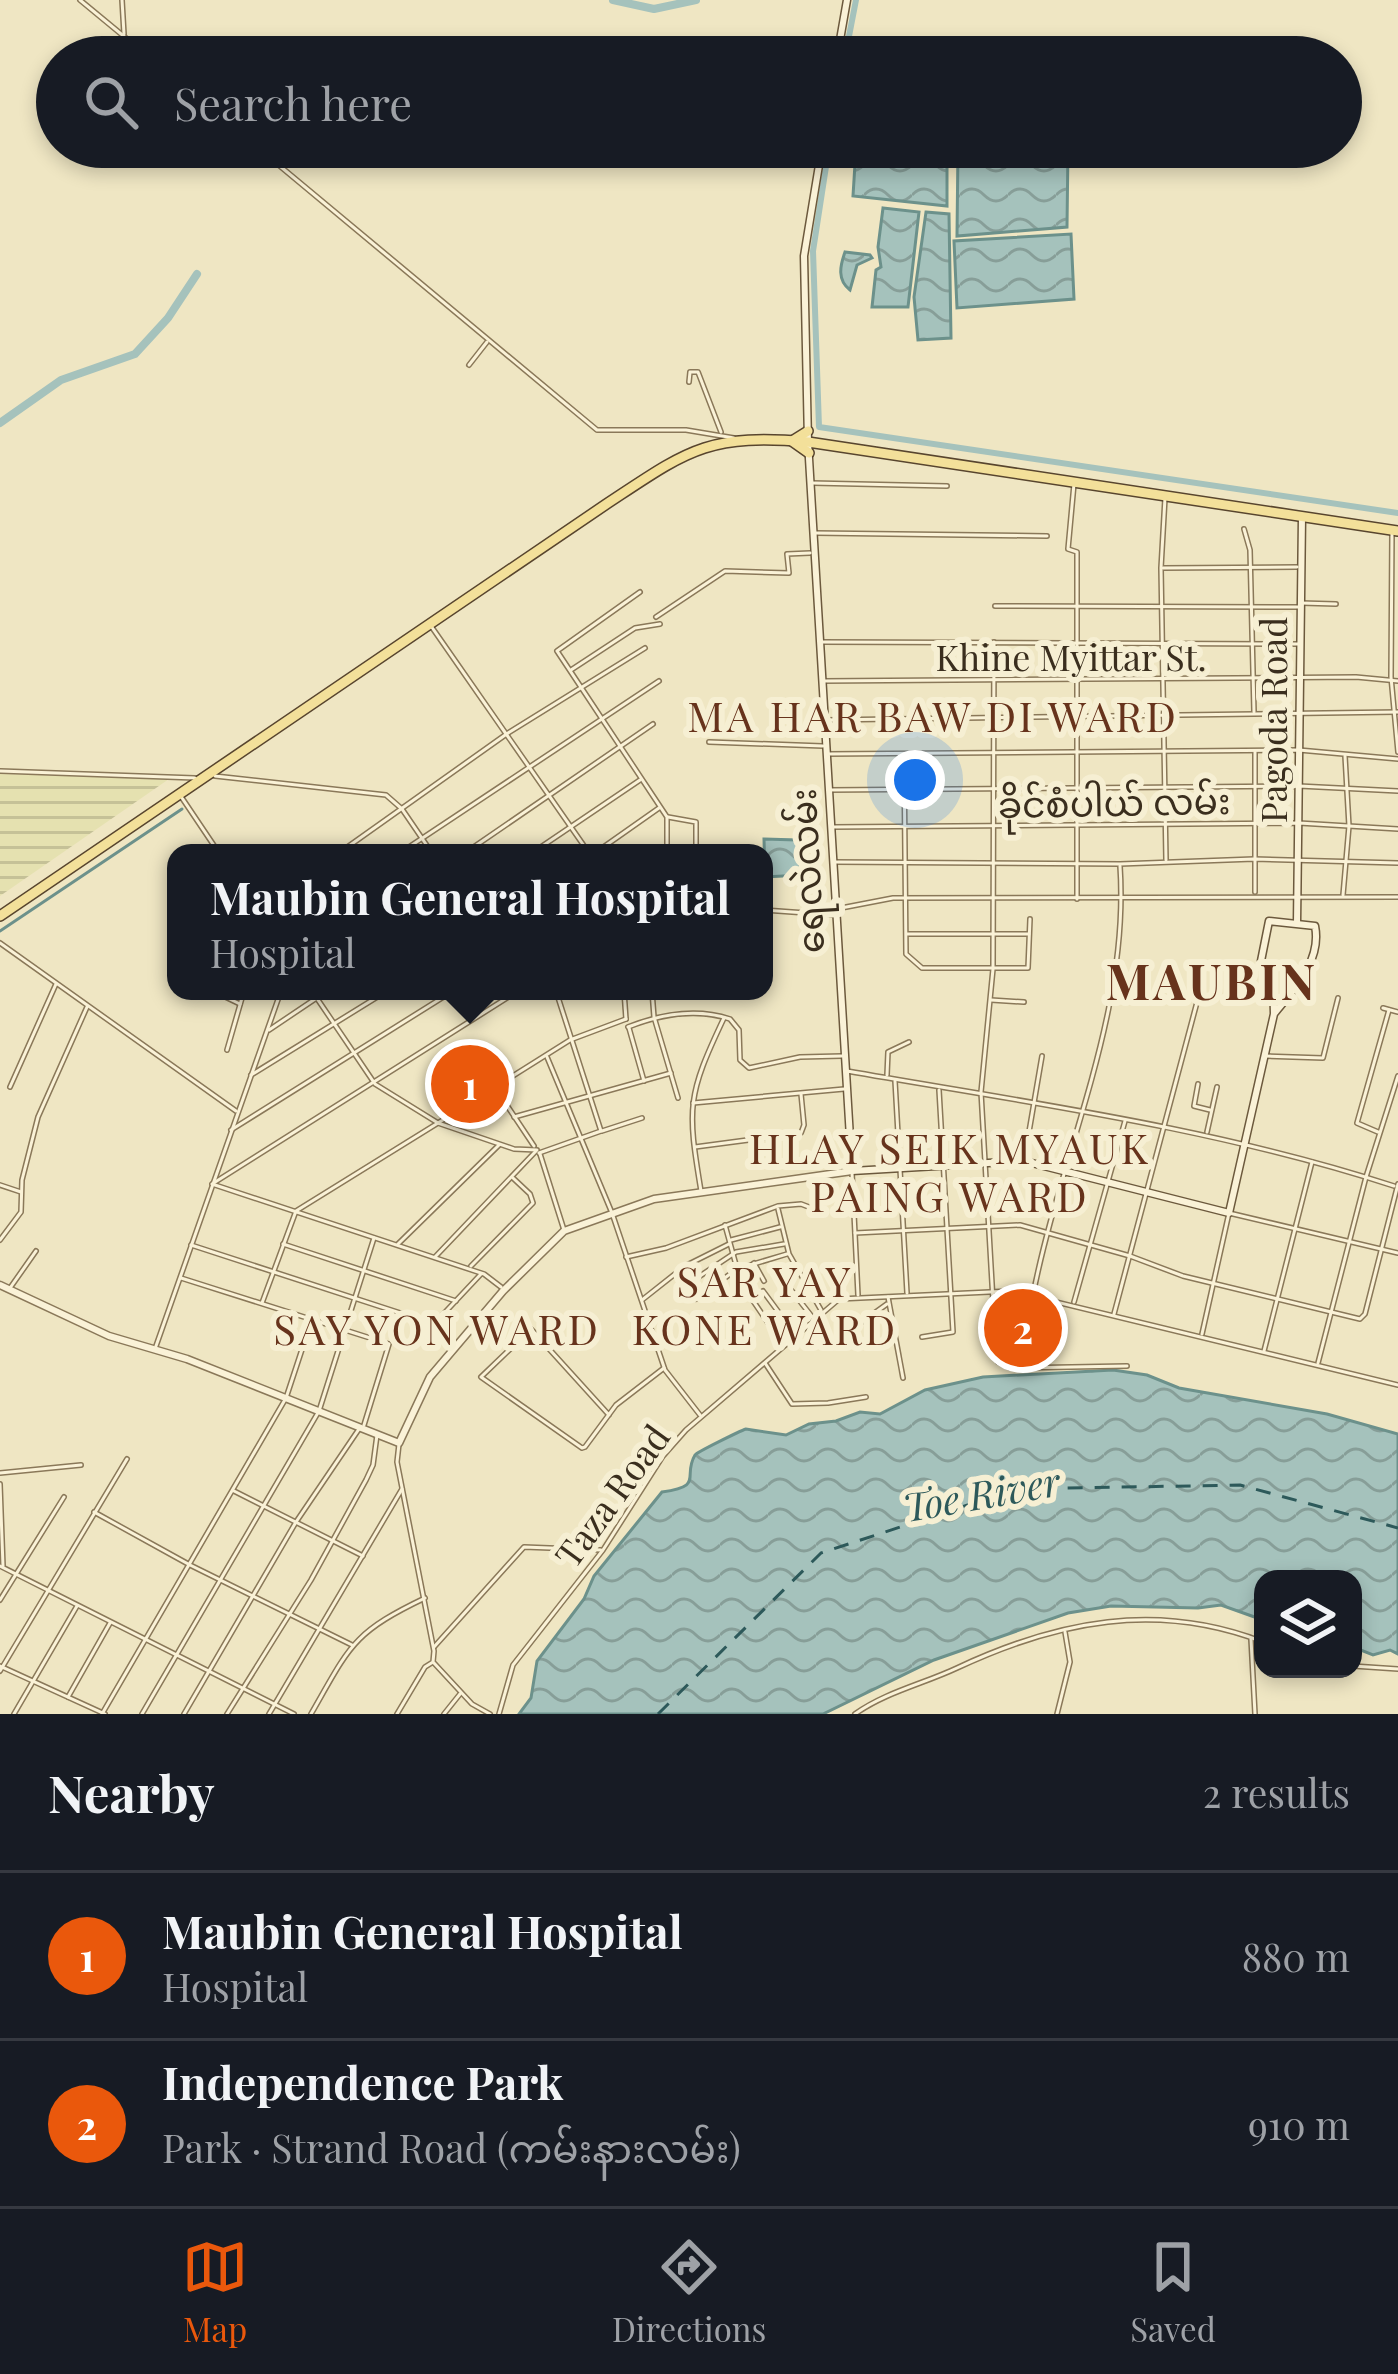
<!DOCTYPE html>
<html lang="en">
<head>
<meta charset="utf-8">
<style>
  body { margin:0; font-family:"Playfair Display","Noto Sans Myanmar",serif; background:#20242c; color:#f1f3f6 }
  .controls { position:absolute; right:36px; bottom:36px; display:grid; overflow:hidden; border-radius:24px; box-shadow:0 6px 18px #0003 }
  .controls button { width:108px; height:108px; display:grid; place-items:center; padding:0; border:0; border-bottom:3px solid #363941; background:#171b24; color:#f1f3f6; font:60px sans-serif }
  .you { position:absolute; left:915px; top:780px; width:42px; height:42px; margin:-30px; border:9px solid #fff; border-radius:50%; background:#1a73e8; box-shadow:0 0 0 18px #1a73e833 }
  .badge { display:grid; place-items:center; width:78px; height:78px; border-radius:50%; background:#ea580c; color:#fff; font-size:39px; font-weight:700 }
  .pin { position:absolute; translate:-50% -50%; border:6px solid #fff; box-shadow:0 3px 12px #0006 }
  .popup { position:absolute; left:167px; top:844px; width:606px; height:156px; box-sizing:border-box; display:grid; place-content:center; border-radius:24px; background:#171b24; filter:drop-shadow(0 3px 9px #0005); font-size:39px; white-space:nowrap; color:#9ea1a6 }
  .popup b { font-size:45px; color:#f1f3f6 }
  .popup::after { content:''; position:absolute; left:50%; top:100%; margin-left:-24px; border:24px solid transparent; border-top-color:#171b24 }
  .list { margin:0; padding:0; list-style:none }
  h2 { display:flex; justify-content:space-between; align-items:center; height:156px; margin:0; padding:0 48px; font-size:51px }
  h2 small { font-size:39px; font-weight:400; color:#9ea1a6 }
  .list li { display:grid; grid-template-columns:78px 1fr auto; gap:36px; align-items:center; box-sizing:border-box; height:168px; padding:0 48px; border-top:3px solid #363941 }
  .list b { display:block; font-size:45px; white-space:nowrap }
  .list p { margin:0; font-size:39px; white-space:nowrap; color:#9ea1a6 }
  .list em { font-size:39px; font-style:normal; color:#9ea1a6 }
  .icon { flex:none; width:66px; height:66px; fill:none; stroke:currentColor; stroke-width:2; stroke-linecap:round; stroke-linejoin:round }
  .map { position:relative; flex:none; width:1398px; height:1714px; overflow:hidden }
  .search { position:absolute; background:#171b24; box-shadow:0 6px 18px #0003; left:36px; right:36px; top:36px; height:132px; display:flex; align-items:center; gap:30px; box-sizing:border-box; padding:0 42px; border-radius:66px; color:#9ea1a6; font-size:45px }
  .sheet { height:492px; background:#171b24 }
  nav { display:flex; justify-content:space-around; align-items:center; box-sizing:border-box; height:168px; border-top:3px solid #363941; background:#171b24; font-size:33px; color:#9ea1a6 }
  nav a { display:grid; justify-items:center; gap:6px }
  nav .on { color:#ea580c }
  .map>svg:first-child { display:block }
  .farmland { fill:url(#farmland-rules) }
  .green { fill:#c2ce97 }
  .water { fill:url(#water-waves); stroke:#6c918b; stroke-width:3 }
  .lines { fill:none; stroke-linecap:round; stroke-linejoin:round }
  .stream { stroke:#6c918b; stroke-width:3 }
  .canal { stroke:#a5c2bc; stroke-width:6 }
  .river { stroke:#a5c2bc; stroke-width:8 }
  .ferry { stroke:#2d595a; stroke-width:3; stroke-dasharray:15 12; stroke-linecap:butt }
  .minor-casing { stroke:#8a7859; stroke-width:6 }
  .tertiary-casing { stroke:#8a7859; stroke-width:9 }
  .secondary-casing { stroke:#6c593d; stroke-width:9 }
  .primary-casing { stroke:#58452e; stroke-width:12 }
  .minor { stroke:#faf2d7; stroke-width:3 }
  .tertiary { stroke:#faf2d7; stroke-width:6 }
  .secondary { stroke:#faf2d7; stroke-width:6 }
  .primary { stroke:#f3e09a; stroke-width:9 }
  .labels { text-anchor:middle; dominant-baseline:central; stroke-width:12; stroke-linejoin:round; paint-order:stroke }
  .street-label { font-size:36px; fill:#3a2e1e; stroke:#f6efd3 }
  .water-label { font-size:39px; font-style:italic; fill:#2d595a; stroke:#f6efd3 }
  .quarter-label { font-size:42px; letter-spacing:3px; fill:#67331c; stroke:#f6efd3 }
  .district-label { font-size:48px; font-weight:bold; letter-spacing:3px; fill:#67331c; stroke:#f6efd3 }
</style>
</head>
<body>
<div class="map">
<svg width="1398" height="1714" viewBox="0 0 1398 1714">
  <defs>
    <pattern id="farmland-rules" width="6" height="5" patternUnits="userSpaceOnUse" patternTransform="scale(3)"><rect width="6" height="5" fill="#e5e1b0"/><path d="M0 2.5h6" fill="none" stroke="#c5c197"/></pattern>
    <pattern id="water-waves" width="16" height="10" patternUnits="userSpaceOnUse" patternTransform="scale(3)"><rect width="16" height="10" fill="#a5c2bc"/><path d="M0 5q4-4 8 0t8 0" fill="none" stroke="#879e98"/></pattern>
  </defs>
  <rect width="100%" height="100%" fill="#efe6c3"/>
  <path class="farmland" d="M 0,774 L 169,779 L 0,896 Z"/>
  <path class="green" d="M 1001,1297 L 1047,1304 L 1037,1352 L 1005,1352 Z"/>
  <g class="water">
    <path d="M 947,147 L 947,206 L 853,196 L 856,148 Z"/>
    <path d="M 958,147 L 1068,147 L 1067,227 L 957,236 Z"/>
    <path d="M 883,208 L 919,212 L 908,307 L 872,307 L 876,270 L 881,267 L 878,247 Z"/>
    <path d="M 926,212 L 949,214 L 951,338 L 918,340 L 914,297 Z"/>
    <path d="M 1071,234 L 1074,299 L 957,308 L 954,241 Z"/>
    <path d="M 845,252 L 870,255 L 872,258 L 857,265 L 850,290 C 837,280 840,266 845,252 Z"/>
    <path d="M 764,839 L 797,840 L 801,875 L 765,877 Z"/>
    <path d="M 1113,1370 L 1147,1375 L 1179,1388 L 1327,1414 L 1398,1434 L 1398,1654 L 1390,1650 L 1373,1655 L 1353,1647 L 1353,1579 L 1263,1579 L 1263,1620 L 1221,1605 L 1198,1608 L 1111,1606 L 1068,1613 L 934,1660 L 823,1714 L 519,1714 L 531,1698 L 537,1661 L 584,1599 L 594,1576 L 662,1492 C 705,1486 682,1477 695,1455 C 697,1452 740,1431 746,1429 L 786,1435 L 809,1424 L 836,1421 L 860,1412 L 880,1414 L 925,1390 L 983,1377 Z"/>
  </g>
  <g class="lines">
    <path class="stream" d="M 0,931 L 182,809"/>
    <g class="canal">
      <path d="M 845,57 L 856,0"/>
      <path d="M 829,147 L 813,251 L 819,427 L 1398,513"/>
    </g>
    <g class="river">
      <path d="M 613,0 L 654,9 L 696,0"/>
      <path d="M 0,423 L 61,380 L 135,354 L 168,318 L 197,274"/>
    </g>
    <path class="ferry" d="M 658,1714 L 821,1553 L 1016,1489 L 1240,1485 L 1398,1528"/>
    <g class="minor-casing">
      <g id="minor">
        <path d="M 80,0 L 149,57"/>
        <path d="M 122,0 L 124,34"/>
        <path d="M 257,147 L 597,430 L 686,430 L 734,438"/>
        <path d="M 469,365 L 487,342"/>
        <path d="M 689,382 L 690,372 L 698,372 L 721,432"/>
        <path d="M 812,483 L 947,486"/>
        <path d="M 1074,484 L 1068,549 L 1077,552 L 1077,899"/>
        <path d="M 1165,498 L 1161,568 L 1166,860"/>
        <path d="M 1244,529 L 1250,550 L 1254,712"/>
        <path d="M 1392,532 L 1391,677 L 1398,752"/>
        <path d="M 815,533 L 1047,536"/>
        <path d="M 1163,568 L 1297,567"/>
        <path d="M 640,592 L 557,651 L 667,817 L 667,853"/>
        <path d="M 1301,603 L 1336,604"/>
        <path d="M 995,606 L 1298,607"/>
        <path d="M 656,617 L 725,571 L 789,573 L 787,554 L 810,553"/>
        <path d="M 431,626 L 589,853"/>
        <path d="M 822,642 L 1298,644"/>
        <path d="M 994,642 L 993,969 L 981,1092 L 996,1353 L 998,1362 L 1010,1368 L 1127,1366"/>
        <path d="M 571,670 L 635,628 L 660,624"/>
        <path d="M 823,681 L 1356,677 L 1398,681"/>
        <path d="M 825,720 L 1398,712"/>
        <path d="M 709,742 L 823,746"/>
        <path d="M 827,754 L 1299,750 L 1398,759"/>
        <path d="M 904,755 L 906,954 L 922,968 L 1028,968 L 1030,919"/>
        <path d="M 0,771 L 195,778"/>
        <path d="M 215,776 L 386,795 L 402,809 L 432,853"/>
        <path d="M 829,790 L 1299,786 L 1398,791"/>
        <path d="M 180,795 L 219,853"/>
        <path d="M 668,817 L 696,822 L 696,853"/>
        <path d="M 832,827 L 1299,823 L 1398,829"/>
        <path d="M 339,853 L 508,733 L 645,648"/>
        <path d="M 400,853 L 659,681"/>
        <path d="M 465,853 L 653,724"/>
        <path d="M 532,853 L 640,780"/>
        <path d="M 595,853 L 659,808"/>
        <path d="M 833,862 L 1120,864 L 1254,859 L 1398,863"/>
        <path d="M 1255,892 L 1255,752"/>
        <path d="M 1343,895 L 1349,826 L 1345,756"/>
        <path d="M 836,909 L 893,898 L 1398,897"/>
        <path d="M 764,910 L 834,915"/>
        <path d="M 907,934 L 1029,934"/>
        <path d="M 0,943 L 236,1111"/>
        <path d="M 213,991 L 240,1004"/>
        <path d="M 312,991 L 375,1084 L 438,1123 L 570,1040 L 626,1019"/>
        <path d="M 624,991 L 626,1019"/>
        <path d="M 652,991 L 654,1017 L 678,1098"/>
        <path d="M 991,1000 L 1024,1002"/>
        <path d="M 1383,1008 L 1398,1012"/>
        <path d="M 628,1027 C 661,1014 697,1008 730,1019 L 739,1030 L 740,1060 L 749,1068 L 800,1057 L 842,1056"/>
        <path d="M 629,1028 L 644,1081"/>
        <path d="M 269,1030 L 327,991"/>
        <path d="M 227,1050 L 244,991"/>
        <path d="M 1266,1056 L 1323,1058 L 1338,998"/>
        <path d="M 547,1057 L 612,1213 L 665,1370 L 700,1415"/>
        <path d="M 847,1071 C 1031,1103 1216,1128 1394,1186"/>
        <path d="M 251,1075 L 387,991"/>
        <path d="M 887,1075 L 888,1052 L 909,1042"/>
        <path d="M 895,1081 L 907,1293"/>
        <path d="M 1198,1084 L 1194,1106 L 1210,1110"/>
        <path d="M 10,1087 L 56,984"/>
        <path d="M 496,1089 L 534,1146"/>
        <path d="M 693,1103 L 844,1089"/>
        <path d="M 514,1117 L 671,1073"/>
        <path d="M 231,1130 L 453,991"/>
        <path d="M 602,1131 L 642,1118"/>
        <path d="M 1207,1132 L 1217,1087"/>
        <path d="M 1378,1132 L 1357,1123 L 1389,1010"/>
        <path d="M 695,1147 L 801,1133 L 804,1125 L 801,1094"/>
        <path d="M 539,1153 L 601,1131 L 556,991"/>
        <path d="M 540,1154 L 564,1230"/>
        <path d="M 1024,1161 L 1042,1056"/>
        <path d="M 852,1173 L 858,1295"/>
        <path d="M 0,1185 L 21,1192"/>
        <path d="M 701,1191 C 687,1107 687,1096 724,1018"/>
        <path d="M 778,1209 L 789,1254 L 821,1310"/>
        <path d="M 725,1225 L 741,1283 L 783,1345"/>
        <path d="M 855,1233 L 1020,1225 L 1130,1256 L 1183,1276 L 1360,1319 L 1365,1314 L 1398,1184"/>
        <path d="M 0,1240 L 21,1212 L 22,1180 L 38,1117 L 87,1007"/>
        <path d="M 731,1240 L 780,1227"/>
        <path d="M 283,1244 L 456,1301"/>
        <path d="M 398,1244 L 499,1145"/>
        <path d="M 191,1245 L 434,1324 L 481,1274"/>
        <path d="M 435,1257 L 536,1151"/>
        <path d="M 626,1257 L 666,1248 L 778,1206 L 801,1204 L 822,1212"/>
        <path d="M 754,1263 L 764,1281"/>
        <path d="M 471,1266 L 533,1203 L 530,1194 L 513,1178"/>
        <path d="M 181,1278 L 389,1344 L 364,1425"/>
        <path d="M 688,1284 L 736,1252 L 784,1244"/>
        <path d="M 501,1287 L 484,1274 L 212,1184 L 518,991"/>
        <path d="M 10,1288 L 36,1251"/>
        <path d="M 763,1291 L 794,1333"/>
        <path d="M 792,1291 L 813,1318"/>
        <path d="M 1033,1295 C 1061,1152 1130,1014 1120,866"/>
        <path d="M 724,1297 L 741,1283"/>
        <path d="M 888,1297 L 903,1378"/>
        <path d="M 696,1299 L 737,1269 L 787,1254"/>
        <path d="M 642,1300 L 685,1266 L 729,1244"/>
        <path d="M 1074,1302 L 1125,1121"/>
        <path d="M 262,1303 L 296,1211 L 438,1123 L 514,1149 L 537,1150"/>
        <path d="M 1114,1314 L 1200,991"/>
        <path d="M 1202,1334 L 1229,1213 L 1398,1253"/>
        <path d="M 922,1337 L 953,1332 L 939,1090"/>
        <path d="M 837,1340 L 887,1304"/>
        <path d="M 156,1346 L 281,991"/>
        <path d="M 1264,1351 L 1312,1162"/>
        <path d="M 765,1363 L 792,1404 L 828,1403 L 866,1397"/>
        <path d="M 1318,1363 L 1366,1177 L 1398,1076"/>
        <path d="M 609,1415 L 531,1329 L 481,1377 L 582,1448 L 585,1447 L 616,1405 L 664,1368"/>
        <path d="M 0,1473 L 81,1465"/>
        <path d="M 0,1484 L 3,1566"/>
        <path d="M 234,1491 L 363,1556"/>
        <path d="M 94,1512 L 190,1565 L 352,1645"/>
        <path d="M 0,1566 L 294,1714"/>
        <path d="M 0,1600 L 64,1497"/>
        <path d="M 1251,1639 L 1255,1714"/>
        <path d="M 434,1647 L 524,1547 L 601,1550"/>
        <path d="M 434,1663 L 472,1704 L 490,1714"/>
        <path d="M 0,1666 L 105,1714"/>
        <path d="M 1353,1666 L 1398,1669"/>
        <path d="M 0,1671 L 127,1459"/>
        <path d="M 68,1697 L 110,1623"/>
        <path d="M 14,1714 L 77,1606"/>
        <path d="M 102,1714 L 286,1398 L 312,1319"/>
        <path d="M 142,1714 L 319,1411 L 374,1238"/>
        <path d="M 184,1714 L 296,1522 L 359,1429"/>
        <path d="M 227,1714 L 311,1580 L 366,1480 L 373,1465 L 377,1435"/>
        <path d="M 269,1714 L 402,1489"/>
        <path d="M 311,1714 C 350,1646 352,1633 425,1598"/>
        <path d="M 397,1714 L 425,1667 L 433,1662 L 434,1651 L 397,1462 L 399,1444"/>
        <path d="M 444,1714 L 460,1694"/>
        <path d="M 499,1714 L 513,1665 L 603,1550 L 663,1456 L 686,1430 L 839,1299 L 1011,1291 L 1398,1385"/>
        <path d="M 855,1714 C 886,1692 923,1684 957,1668 C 1057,1621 1157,1601 1263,1642"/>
        <path d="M 1057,1714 L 1070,1662 L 1065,1632"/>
      </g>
    </g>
    <g class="tertiary-casing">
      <path id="tertiary" d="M 0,1285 L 109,1336 L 187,1359 L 399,1443 L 430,1377 L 503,1291 L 564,1231 L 654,1199 L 852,1171"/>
    </g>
    <g class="secondary-casing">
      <g id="secondary">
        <path d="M 837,57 L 847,0"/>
        <path d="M 822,147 L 804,256 L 808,442 L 852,1171 L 1024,1161 L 1229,1213 L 1274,1014 L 1273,979 L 1261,961 L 1269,921 L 1315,926 C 1322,961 1294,989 1274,1014"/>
        <path d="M 1297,923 L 1302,517"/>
      </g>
    </g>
    <g class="primary-casing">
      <g id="primary">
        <path d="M 808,431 L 792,441 L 809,453"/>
        <path d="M 0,916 L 605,505 C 687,451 706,433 808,442 L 1398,531"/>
      </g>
    </g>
    <use href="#minor" class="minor"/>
    <use href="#tertiary" class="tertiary"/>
    <use href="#secondary" class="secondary"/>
    <use href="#primary" class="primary"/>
  </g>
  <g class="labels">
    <g class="street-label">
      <text x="1071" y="656">Khine Myittar St.</text>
      <text transform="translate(1272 720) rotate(-90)">Pagoda Road</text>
      <text transform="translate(1114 801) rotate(-1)">ခိုင်စံပါယ် လမ်း</text>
      <text transform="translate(805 871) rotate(-93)">ရေလဲလမ်း</text>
      <text transform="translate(611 1495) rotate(-54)">Taza Road</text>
    </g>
    <g class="water-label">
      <text transform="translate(981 1493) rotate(-10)">Toe River</text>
    </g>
    <g class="quarter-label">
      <text x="933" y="715">MA HAR BAW DI WARD</text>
      <text x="950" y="1147">HLAY SEIK MYAUK<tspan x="950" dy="48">PAING WARD</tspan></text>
      <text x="765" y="1280">SAR YAY<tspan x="765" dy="48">KONE WARD</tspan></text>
      <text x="437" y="1328">SAY YON WARD</text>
    </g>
    <g class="district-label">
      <text x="1212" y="980">MAUBIN</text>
    </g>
  </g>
</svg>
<div class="controls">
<button><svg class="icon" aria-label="layers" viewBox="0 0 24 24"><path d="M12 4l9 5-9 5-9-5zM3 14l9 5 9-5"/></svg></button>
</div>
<div class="you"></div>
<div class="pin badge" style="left:470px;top:1084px">1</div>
<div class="popup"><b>Maubin General Hospital</b>Hospital</div>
<div class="pin badge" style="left:1023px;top:1328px">2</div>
<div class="search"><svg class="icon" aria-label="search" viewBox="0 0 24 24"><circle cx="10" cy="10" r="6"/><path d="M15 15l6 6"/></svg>Search here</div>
</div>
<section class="sheet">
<h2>Nearby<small>2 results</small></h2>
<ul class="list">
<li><span class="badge">1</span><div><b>Maubin General Hospital</b><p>Hospital</p></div><em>880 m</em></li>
<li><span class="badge">2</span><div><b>Independence Park</b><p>Park · Strand Road (ကမ်းနားလမ်း)</p></div><em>910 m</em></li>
</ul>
</section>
<nav>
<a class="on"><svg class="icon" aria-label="map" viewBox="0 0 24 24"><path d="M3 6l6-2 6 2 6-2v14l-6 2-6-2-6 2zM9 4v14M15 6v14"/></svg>Map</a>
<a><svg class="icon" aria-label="directions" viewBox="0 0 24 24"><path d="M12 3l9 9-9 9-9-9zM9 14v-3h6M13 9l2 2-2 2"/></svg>Directions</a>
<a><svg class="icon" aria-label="saved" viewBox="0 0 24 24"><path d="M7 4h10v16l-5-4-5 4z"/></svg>Saved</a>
</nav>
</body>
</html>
